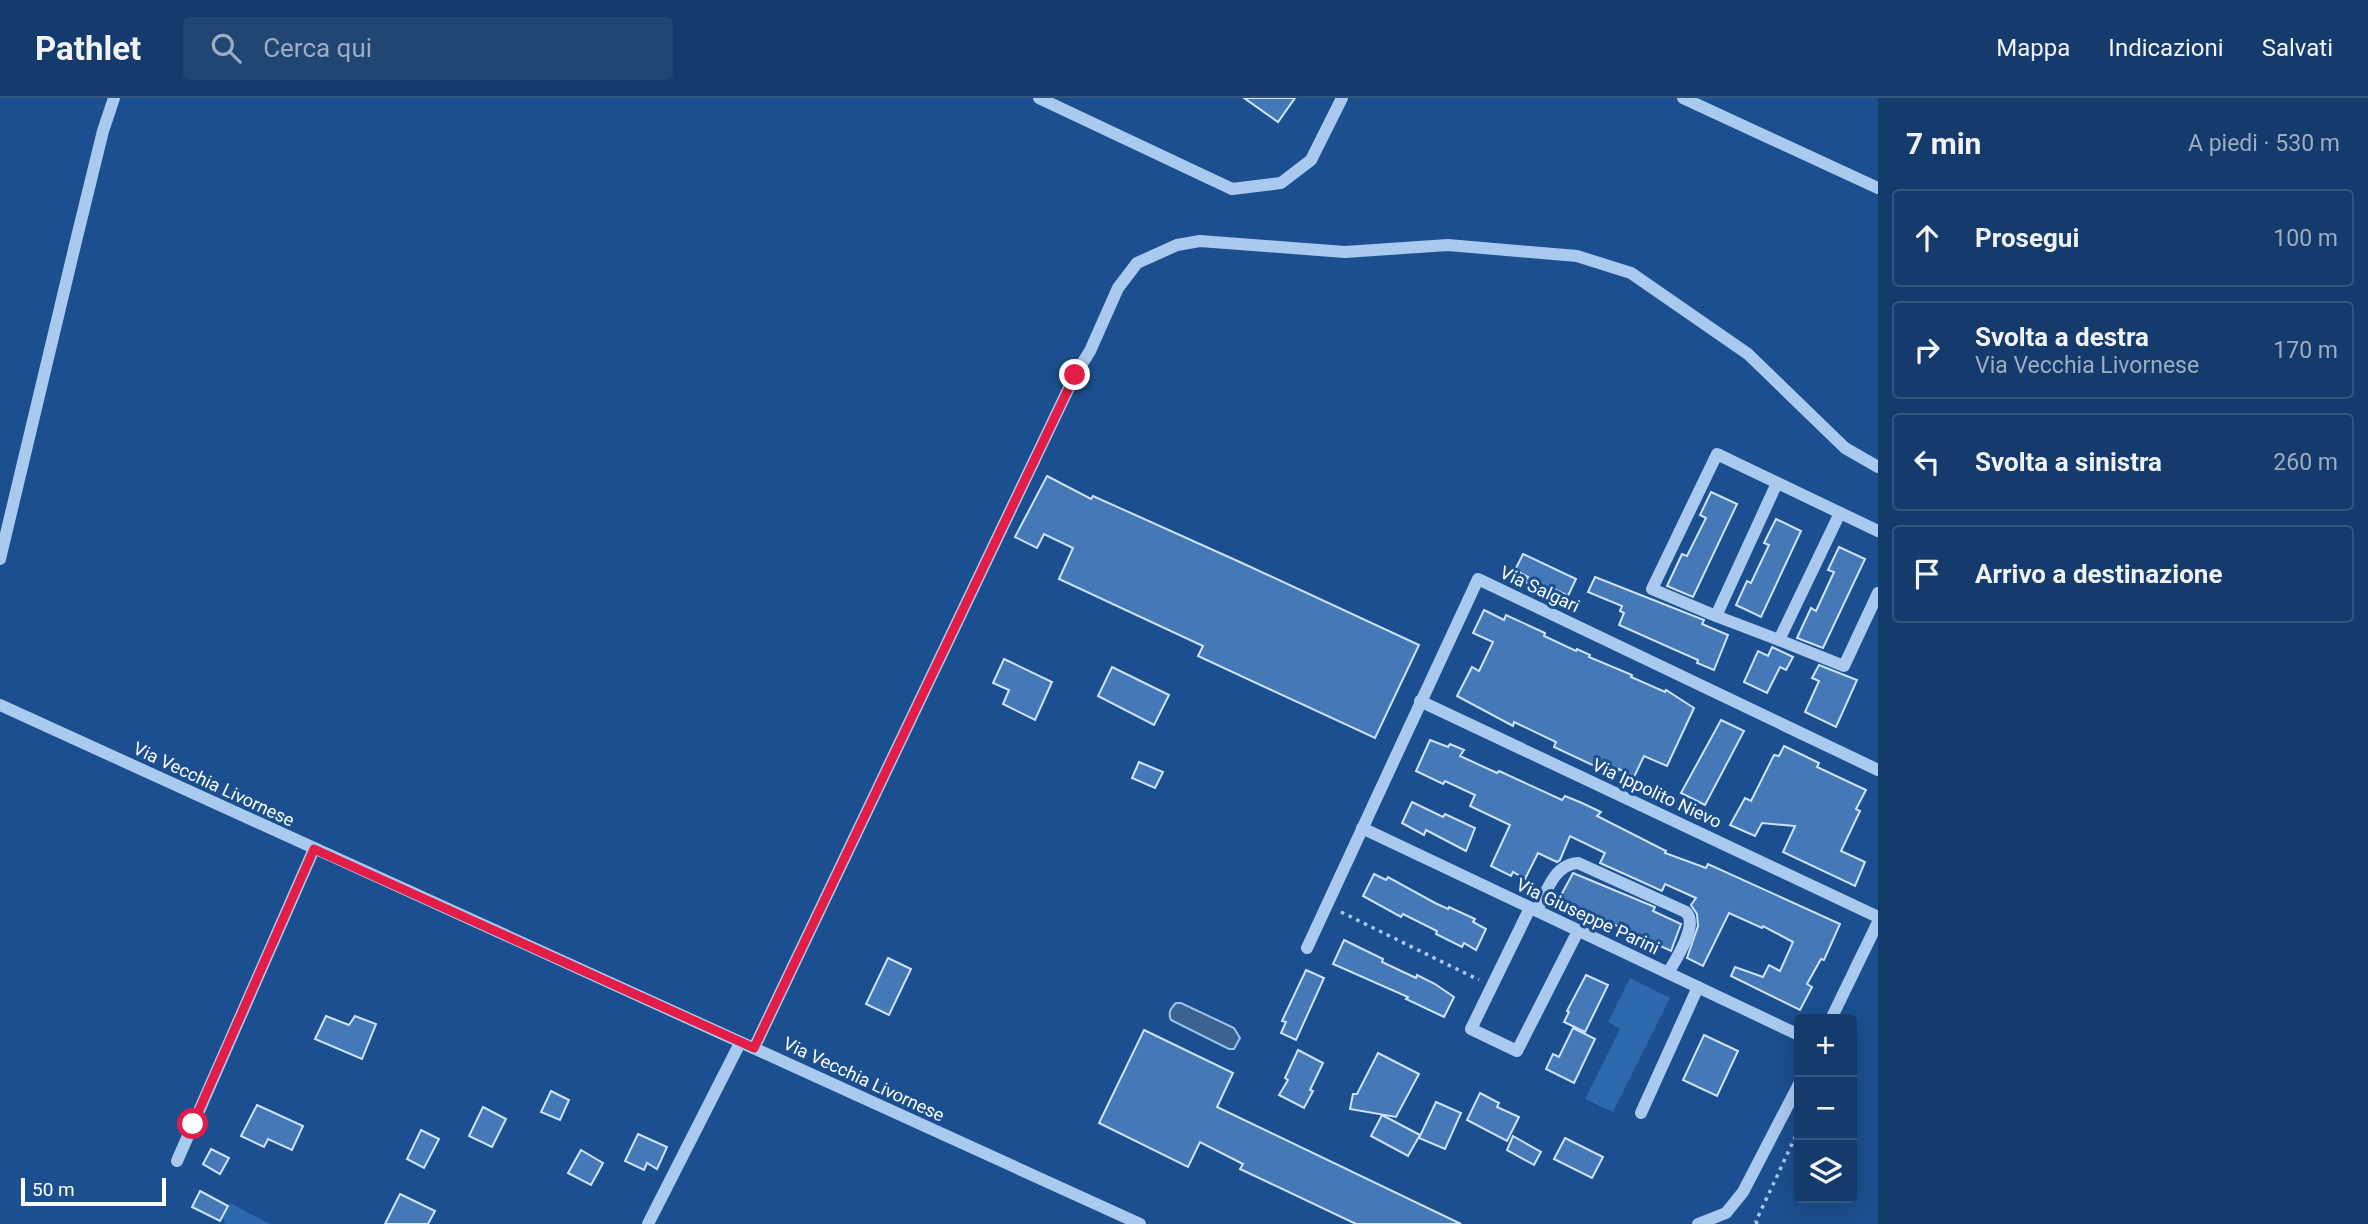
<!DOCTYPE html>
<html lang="it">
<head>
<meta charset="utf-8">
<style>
  body { margin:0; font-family:Roboto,sans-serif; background:#214673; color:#f1f3f6 }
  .controls { position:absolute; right:21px; bottom:21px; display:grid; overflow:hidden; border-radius:7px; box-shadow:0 7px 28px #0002 }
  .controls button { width:63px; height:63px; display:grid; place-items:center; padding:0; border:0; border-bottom:2px solid #33557e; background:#143b6b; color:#f1f3f6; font:35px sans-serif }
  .scale { position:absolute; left:21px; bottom:18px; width:145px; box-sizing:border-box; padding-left:7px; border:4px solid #fff; border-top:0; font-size:19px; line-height:24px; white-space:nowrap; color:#fff; -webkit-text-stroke:5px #1b4f8f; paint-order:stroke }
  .stop { position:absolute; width:21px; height:21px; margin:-16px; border:5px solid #e11d48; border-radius:50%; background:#fff }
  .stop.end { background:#e11d48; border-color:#fff; box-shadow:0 2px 7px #0008 }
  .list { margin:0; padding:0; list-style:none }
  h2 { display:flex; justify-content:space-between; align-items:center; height:91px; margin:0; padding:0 28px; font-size:30px }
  h2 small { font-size:23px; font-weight:400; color:#9dadc1 }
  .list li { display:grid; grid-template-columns:46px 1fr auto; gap:21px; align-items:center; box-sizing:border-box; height:98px; margin:0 14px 14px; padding:0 14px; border:2px solid #33557e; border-radius:7px }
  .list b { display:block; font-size:26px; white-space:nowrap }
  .list p { margin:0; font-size:23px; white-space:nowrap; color:#9dadc1 }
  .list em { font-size:23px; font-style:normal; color:#9dadc1 }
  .icon { flex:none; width:38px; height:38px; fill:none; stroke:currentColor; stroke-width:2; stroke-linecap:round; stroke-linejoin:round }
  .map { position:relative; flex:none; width:1878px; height:1126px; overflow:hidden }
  header { display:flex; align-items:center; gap:42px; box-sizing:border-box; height:98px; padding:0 35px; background:#143b6b; border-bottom:2px solid #33557e }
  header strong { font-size:33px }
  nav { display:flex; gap:38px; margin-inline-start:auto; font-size:24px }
  .search { width:490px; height:63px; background:#214673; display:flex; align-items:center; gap:18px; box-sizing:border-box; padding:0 24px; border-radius:7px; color:#9dadc1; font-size:26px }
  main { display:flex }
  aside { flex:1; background:#143b6b }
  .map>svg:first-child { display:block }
  .green { fill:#2e69ad }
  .water { fill:#3c6290; stroke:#9cc4f0; stroke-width:2 }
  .building { fill:#4478b7; stroke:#cfe3fa; stroke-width:2 }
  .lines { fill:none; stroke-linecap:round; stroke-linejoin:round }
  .path { stroke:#a9c9ee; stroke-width:3.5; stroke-dasharray:3.5 5; stroke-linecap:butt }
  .minor { stroke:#a9c9ee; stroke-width:12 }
  .route { stroke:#e11d48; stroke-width:9 }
  .labels { text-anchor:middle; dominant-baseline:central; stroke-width:6; stroke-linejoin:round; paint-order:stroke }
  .street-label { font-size:18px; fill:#fff; stroke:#1b4f8f }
</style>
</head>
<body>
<header>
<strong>Pathlet</strong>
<div class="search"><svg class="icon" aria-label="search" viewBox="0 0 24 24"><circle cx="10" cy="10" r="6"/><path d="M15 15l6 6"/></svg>Cerca qui</div>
<nav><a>Mappa</a><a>Indicazioni</a><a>Salvati</a></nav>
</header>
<main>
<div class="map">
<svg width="1878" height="1126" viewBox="0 0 1878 1126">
  <rect width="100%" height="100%" fill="#1b4f8f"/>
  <g class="green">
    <path d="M 1630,880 L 1670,900 L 1613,1014 L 1585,1001 L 1620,931 L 1608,924 Z"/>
    <path d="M 230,1105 L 270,1126 L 225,1126 L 223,1120 Z"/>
  </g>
  <path class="water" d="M 1176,905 L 1181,905 L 1234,930 L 1240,940 L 1234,951 L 1229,951 L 1171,922 C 1168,915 1170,911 1176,905 Z"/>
  <g class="building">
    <path d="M 1244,0 L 1295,0 L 1278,24 Z"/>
    <path d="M 1047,378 L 1091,401 L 1093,398 L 1242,465 L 1419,547 L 1375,640 L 1198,558 L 1203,548 L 1059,481 L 1073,450 L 1044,436 L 1037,450 L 1015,439 Z"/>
    <path d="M 1711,394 L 1737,406 L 1693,499 L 1667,488 L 1682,456 L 1687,458 L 1706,420 L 1700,417 Z"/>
    <path d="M 1776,421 L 1801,433 L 1761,519 L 1736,507 L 1747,483 L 1751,485 L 1769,447 L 1764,445 Z"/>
    <path d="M 1839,449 L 1865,461 L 1823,550 L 1797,540 L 1811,510 L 1816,513 L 1834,474 L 1828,472 Z"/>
    <path d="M 1523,456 L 1576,481 L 1568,498 L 1554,491 L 1552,496 L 1525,484 L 1528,479 L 1515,472 Z"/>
    <path d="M 1595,479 L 1704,522 L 1702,526 L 1728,537 L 1714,572 L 1697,565 L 1698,562 L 1619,527 L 1624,515 L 1620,513 L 1622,508 L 1588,494 Z"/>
    <path d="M 1484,512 L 1504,522 L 1506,517 L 1545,535 L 1544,538 L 1576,553 L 1577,551 L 1590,557 L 1589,559 L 1632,577 L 1631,579 L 1665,594 L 1666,592 L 1694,610 L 1667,668 L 1644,658 L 1634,679 L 1619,671 L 1616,678 L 1554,649 L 1556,644 L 1514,624 L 1513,628 L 1457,598 L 1472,569 L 1479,573 L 1493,544 L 1473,535 Z"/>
    <path d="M 1772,549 L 1793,559 L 1786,572 L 1780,569 L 1767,595 L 1744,584 L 1758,553 L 1768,558 Z"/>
    <path d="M 1004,561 L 1052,584 L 1035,622 L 1003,606 L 1009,592 L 993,585 Z"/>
    <path d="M 1819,567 L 1857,582 L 1836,629 L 1805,614 L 1819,583 L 1812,580 Z"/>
    <path d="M 1112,569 L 1169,597 L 1154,627 L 1098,598 Z"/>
    <path d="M 1721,622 L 1744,633 L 1705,707 L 1681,695 Z"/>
    <path d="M 1430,642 L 1448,649 L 1450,646 L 1464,652 L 1460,658 L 1497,675 L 1499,673 L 1562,702 L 1565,698 L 1582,705 L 1601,714 L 1597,718 L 1666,753 L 1665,755 L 1706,770 L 1708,766 L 1840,826 L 1824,862 L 1821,861 L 1807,886 L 1812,889 L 1800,912 L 1731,878 L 1735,869 L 1763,879 L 1769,867 L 1780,873 L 1793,844 L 1763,828 L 1762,830 L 1729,815 L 1703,868 L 1687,860 L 1698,828 L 1697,816 L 1691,807 L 1696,800 L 1665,786 L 1662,793 L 1600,765 L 1605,755 L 1570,738 L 1560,762 L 1557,764 L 1538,755 L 1525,781 L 1513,774 L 1511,778 L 1491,768 L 1510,727 L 1470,708 L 1475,697 L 1445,683 L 1443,686 L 1416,673 Z"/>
    <path d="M 1784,648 L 1819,665 L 1817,669 L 1866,692 L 1856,711 L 1860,713 L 1841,753 L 1865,764 L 1855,788 L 1783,754 L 1795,728 L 1762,725 L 1755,738 L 1730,727 L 1745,700 L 1751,703 L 1774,657 L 1779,658 Z"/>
    <path d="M 1139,664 L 1163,674 L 1155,690 L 1132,680 Z"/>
    <path d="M 1412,704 L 1443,719 L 1445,716 L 1475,730 L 1466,753 L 1426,732 L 1424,737 L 1402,725 Z"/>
    <path d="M 1573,775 L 1655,809 L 1653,813 L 1681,826 L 1671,853 L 1559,801 Z"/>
    <path d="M 1374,776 L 1386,782 L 1388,779 L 1435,805 L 1448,811 L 1449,809 L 1475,821 L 1473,824 L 1486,831 L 1476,852 L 1464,845 L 1462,849 L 1436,836 L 1437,833 L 1403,816 L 1401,819 L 1363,798 Z"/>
    <path d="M 1344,842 L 1383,861 L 1382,864 L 1416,880 L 1417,877 L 1435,886 L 1454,899 L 1444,919 L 1406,901 L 1408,899 L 1333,866 Z"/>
    <path d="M 888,860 L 911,871 L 889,917 L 866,906 Z"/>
    <path d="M 1306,872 L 1324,880 L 1296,942 L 1281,935 L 1286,924 L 1282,923 Z"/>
    <path d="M 1586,877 L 1608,887 L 1585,934 L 1564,924 L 1569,914 L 1567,913 Z"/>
    <path d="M 326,918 L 349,927 L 355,918 L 376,926 L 362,961 L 315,941 Z"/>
    <path d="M 1573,930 L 1595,941 L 1574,985 L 1546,971 L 1553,956 L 1559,959 Z"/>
    <path d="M 1144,932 L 1233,975 L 1217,1009 L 1461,1126 L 1356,1126 L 1240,1071 L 1243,1066 L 1200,1044 L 1188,1069 L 1099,1025 Z"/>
    <path d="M 1704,937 L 1738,953 L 1717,998 L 1683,982 Z"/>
    <path d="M 1298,952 L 1323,965 L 1310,992 L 1313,993 L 1304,1010 L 1279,997 L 1288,982 L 1285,980 Z"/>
    <path d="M 1378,955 L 1419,976 L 1396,1019 L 1350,1011 L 1353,996 L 1357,996 Z"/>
    <path d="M 551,993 L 569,1002 L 560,1022 L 541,1014 Z"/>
    <path d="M 1480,995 L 1499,1005 L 1497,1009 L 1519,1019 L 1507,1043 L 1467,1022 Z"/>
    <path d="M 1436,1004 L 1461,1015 L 1445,1051 L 1419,1040 Z"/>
    <path d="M 257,1007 L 303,1028 L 292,1052 L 268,1041 L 264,1049 L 241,1038 Z"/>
    <path d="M 483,1009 L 506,1021 L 492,1049 L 469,1038 Z"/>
    <path d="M 1382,1017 L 1420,1037 L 1408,1058 L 1371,1038 Z"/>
    <path d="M 421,1032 L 439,1041 L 424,1070 L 407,1061 Z"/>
    <path d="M 638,1036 L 667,1049 L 657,1071 L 647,1065 L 644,1072 L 625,1063 Z"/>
    <path d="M 1513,1038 L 1541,1054 L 1534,1067 L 1507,1052 Z"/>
    <path d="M 1565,1040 L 1603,1059 L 1592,1080 L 1554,1061 Z"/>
    <path d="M 211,1051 L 229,1060 L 220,1076 L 203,1066 Z"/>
    <path d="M 581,1052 L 603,1065 L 591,1087 L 568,1075 Z"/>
    <path d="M 200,1093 L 228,1108 L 220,1123 L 192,1109 Z"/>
    <path d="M 400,1096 L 435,1113 L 428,1126 L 385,1126 Z"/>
  </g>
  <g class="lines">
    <g class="path">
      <path d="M 1341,814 L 1479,882"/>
      <path d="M 1757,1126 L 1756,1123 L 1799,1031"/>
    </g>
    <g class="minor">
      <path d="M 1039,0 L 1232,91 L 1281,85 L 1311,62 L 1342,0"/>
      <path d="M 1683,0 L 1878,90"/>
      <path d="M 1777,385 L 1716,518 L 1652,491 L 1717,356 L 1878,433"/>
      <path d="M 0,461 L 76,143 L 103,33 L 114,0"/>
      <path d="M 1716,518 L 1779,542 L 1840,415"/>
      <path d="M 1779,542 L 1844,568 L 1878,495"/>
      <path d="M 1420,603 L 1878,819"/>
      <path d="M 0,607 L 1140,1126"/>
      <path d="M 1362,730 L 1799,937"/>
      <path d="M 1530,810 L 1471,931 L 1517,953 L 1578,833"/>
      <path d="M 1537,813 C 1546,795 1554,766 1578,765 L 1686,814 C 1699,827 1676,861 1668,875"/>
      <path d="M 1307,850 L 1478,481 L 1878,672"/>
      <path d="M 1831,921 L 1878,824"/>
      <path d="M 754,950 L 1075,277 L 1090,253 L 1118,190 L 1137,165 L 1177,147 L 1200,143 L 1345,154 L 1448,147 L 1577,158 L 1631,175 L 1748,256 L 1845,350 L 1878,369"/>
      <path d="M 1641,1015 L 1698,889"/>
      <path d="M 177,1063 L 314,751"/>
      <path d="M 648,1126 L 740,945"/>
      <path d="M 1698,1126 L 1726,1115 L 1743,1094 L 1799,986"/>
    </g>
  </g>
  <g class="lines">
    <path class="route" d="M 193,1026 L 314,751 L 754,950 L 1075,277"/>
  </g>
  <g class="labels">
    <g class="street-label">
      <text transform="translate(1540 491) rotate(25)">Via Salgari</text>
      <text transform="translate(214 686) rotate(25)">Via Vecchia Livornese</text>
      <text transform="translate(1657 695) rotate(25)">Via Ippolito Nievo</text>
      <text transform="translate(1588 818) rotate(25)">Via Giuseppe Parini</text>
      <text transform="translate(864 981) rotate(25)">Via Vecchia Livornese</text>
    </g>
  </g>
</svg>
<div class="controls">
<button>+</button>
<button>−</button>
<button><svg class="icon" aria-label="layers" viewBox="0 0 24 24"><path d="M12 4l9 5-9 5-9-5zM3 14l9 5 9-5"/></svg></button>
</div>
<div class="scale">50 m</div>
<div class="stop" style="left:193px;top:1026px"></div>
<div class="stop end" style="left:1075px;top:277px"></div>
</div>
<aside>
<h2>7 min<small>A piedi · 530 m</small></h2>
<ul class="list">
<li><svg class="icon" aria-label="ahead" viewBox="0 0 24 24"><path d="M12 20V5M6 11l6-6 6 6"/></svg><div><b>Prosegui</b></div><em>100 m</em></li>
<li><svg class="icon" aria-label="right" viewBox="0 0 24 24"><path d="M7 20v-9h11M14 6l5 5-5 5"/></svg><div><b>Svolta a destra</b><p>Via Vecchia Livornese</p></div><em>170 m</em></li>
<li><svg class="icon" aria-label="left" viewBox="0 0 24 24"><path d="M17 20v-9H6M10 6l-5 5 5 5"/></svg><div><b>Svolta a sinistra</b></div><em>260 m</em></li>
<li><svg class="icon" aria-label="arrive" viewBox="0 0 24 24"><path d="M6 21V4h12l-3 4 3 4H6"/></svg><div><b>Arrivo a destinazione</b></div></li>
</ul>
</aside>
</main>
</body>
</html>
